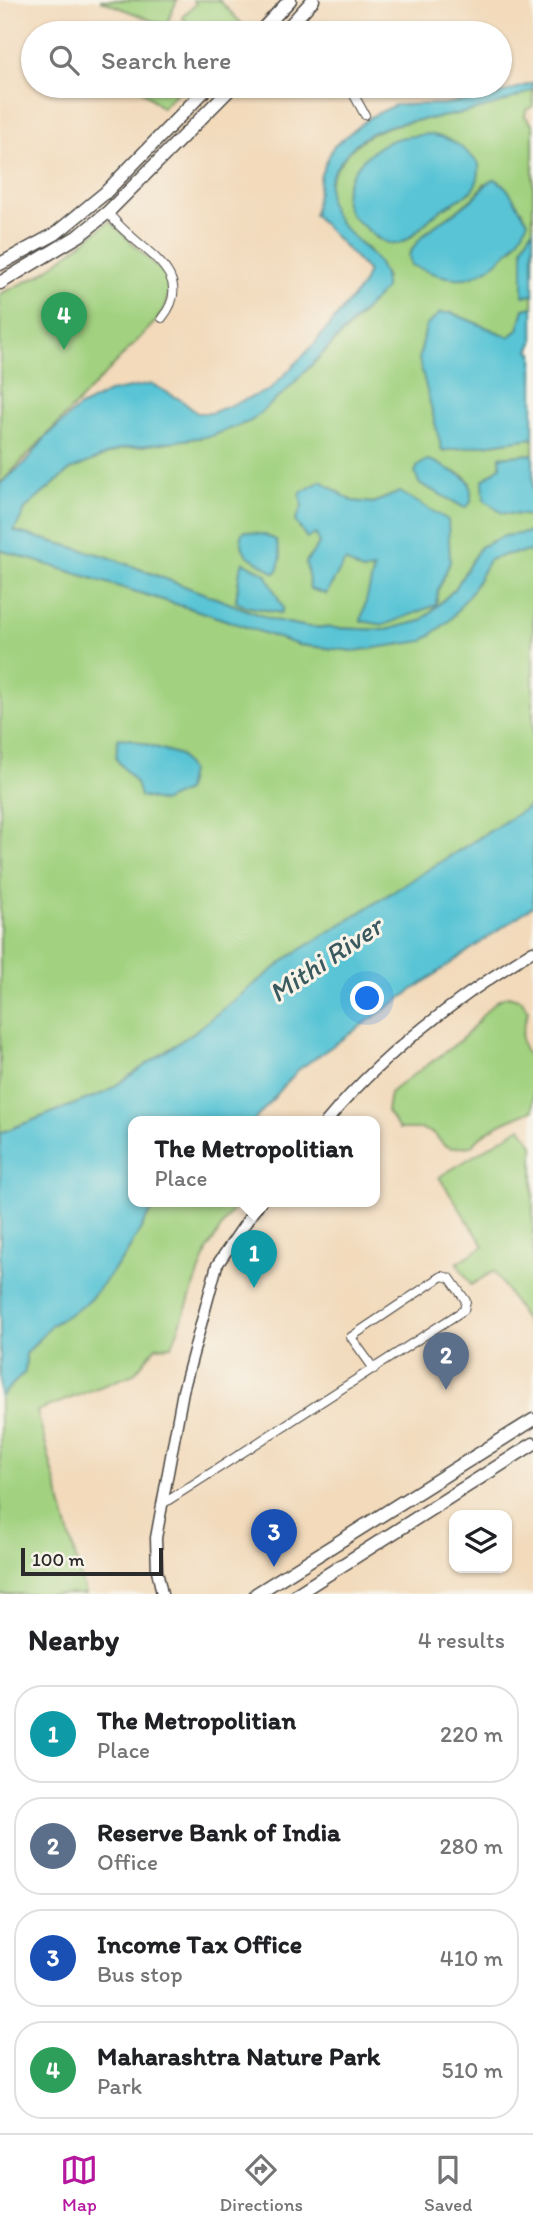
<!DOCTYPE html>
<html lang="en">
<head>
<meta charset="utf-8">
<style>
  body { margin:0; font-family:Itim,sans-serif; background:#f6f6f6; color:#202124 }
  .controls { position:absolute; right:21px; bottom:21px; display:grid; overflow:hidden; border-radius:14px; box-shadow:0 2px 5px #0004 }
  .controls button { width:63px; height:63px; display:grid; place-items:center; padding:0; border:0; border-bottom:2px solid #e0e0e0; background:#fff; color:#202124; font:35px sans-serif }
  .scale { position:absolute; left:21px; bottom:18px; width:142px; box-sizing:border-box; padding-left:7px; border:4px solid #2b2b2b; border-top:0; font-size:19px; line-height:24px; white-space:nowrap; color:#2b2b2b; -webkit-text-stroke:5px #f7f3e8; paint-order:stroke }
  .you { position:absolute; left:368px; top:999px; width:24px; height:24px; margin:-18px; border:5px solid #fff; border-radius:50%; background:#1a73e8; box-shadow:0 0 0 10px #1a73e833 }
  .badge { display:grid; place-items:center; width:46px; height:46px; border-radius:50%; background:#b5179e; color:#fff; font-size:23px; font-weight:700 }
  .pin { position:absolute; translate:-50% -58px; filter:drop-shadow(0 2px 4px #0008) }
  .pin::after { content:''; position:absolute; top:37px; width:24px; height:21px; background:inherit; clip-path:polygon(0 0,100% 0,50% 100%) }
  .popup { position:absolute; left:128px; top:1116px; width:252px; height:91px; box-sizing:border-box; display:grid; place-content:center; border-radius:14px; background:#fff; filter:drop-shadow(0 2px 5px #0005); font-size:23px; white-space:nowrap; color:#757577 }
  .popup b { font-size:26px; color:#202124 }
  .popup::after { content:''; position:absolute; left:50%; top:100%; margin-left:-14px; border:14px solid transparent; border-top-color:#fff }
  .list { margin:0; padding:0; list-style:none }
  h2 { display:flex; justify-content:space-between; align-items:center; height:91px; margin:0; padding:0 28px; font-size:30px }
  h2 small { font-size:23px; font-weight:400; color:#757577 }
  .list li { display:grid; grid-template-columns:46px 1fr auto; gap:21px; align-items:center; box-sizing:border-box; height:98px; margin:0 14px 14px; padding:0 14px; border:2px solid #e0e0e0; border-radius:28px }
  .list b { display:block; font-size:26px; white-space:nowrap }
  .list p { margin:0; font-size:23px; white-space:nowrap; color:#757577 }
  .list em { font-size:23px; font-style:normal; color:#757577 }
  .icon { flex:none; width:38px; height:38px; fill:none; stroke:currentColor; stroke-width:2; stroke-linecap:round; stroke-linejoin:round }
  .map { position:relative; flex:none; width:533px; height:1594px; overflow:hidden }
  .search { position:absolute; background:#fff; box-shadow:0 2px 5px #0004; left:21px; right:21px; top:21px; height:77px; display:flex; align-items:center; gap:18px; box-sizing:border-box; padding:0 24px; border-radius:38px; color:#757577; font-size:26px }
  .sheet { height:539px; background:#fff }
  nav { display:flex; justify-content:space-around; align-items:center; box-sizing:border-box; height:98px; border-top:2px solid #e0e0e0; background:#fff; font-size:19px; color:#757577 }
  nav a { display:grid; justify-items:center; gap:4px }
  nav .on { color:#b5179e }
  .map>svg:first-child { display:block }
  .green { fill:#a2d280; stroke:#667e56; stroke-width:2; fill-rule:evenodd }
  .water { fill:#59c4d5; stroke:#427880; stroke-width:2 }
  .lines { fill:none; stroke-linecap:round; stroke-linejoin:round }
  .street-casing { stroke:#494541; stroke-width:10 }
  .secondary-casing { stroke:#494541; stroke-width:13 }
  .primary-casing { stroke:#494541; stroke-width:15 }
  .street { stroke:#fff; stroke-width:8 }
  .secondary { stroke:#fff; stroke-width:10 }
  .primary { stroke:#fff; stroke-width:12 }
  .labels { text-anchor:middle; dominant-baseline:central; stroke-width:6; stroke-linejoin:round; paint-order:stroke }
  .water-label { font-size:28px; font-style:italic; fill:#39595e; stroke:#f7f3e8 }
</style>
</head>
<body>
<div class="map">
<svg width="533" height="1594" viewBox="0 0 533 1594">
  <rect width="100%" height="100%" fill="#f7f3e8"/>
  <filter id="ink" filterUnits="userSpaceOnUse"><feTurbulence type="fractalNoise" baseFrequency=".0143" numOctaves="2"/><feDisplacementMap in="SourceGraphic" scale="14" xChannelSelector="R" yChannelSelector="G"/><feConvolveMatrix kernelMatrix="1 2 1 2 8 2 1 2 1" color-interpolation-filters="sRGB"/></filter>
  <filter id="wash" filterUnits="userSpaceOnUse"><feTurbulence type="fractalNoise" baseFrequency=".00686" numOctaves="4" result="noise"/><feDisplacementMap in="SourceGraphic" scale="28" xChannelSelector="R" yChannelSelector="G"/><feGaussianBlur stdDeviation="1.57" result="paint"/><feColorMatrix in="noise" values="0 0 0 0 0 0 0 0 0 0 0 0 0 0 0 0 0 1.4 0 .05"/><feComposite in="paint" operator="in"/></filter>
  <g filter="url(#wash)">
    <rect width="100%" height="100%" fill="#f2dabb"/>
    <g class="green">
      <path d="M 100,0 L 177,0 L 166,26 Z"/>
      <path d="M 193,0 L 219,0 L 246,28 L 241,33 L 190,33 L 194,30 L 182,17 L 196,4 Z"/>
      <path d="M 143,86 L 183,86 L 162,108 L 141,89 Z"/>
      <path d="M 533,89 L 533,106 L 526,110 L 525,116 L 533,125 L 533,229 L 523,246 L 523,296 L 533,295 L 533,307 L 524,309 L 518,330 L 509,337 L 452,313 L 442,451 L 533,438 L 533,454 L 500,457 L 502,513 L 533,516 L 533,532 L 504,536 L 480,547 L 455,589 L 421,621 L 386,630 L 308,627 L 273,620 L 108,557 L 14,531 L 26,508 L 70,470 L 120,449 L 211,436 L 251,421 L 287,390 L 360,316 L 386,277 C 380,268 375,257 368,250 C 355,237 339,228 331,211 C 324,194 329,179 338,166 C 368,121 404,124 451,115 C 480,110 508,103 533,89 ZM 485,183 L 510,193 L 528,221 L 513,247 L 485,269 L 447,276 L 411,265 L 409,255 C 429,218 465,215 485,183 ZM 472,191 L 436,213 L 409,239 L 378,239 L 350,214 ZM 450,470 L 465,476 L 470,483 L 455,503 L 441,494 ZM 321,481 L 352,501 L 373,503 L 400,492 L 450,562 L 438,590 L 436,605 L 362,621 L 374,569 L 362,571 L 345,560 L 326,594 L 306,562 L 319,544 L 316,534 L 295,521 ZM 240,570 L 270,582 L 281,613 L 245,606 L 236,602 Z"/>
      <path d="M 110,221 L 170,280 L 166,305 L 157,320 L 0,484 L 0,294 L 42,274 Z"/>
      <path d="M 0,550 L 205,613 L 299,645 L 354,651 L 450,620 L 473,589 L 489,560 L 508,554 L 533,551 L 533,804 L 289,957 L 194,1032 L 106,1092 L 0,1133 ZM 130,739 L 180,755 L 140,796 Z"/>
      <path d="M 508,996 L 522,1000 L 528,1011 C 523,1030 515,1044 533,1060 L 533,1110 C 511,1119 487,1127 471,1146 L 451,1148 L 444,1145 L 433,1133 L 421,1129 L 399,1129 L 387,1111 L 390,1093 C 415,1071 445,1056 468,1033 C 480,1020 491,1000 508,996 Z"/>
      <path d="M 521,1127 L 533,1145 L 533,1332 L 494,1271 L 471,1285 L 457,1263 L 484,1246 L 439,1177 Z"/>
      <path d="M 161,1202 L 237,1202 L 208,1249 L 172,1346 L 156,1347 L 134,1374 L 37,1411 L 85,1594 L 0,1594 L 0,1397 L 25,1372 L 26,1354 L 50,1326 L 87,1303 L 125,1256 L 149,1214 Z"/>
    </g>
    <g class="water">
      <path d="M 533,83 L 533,89 C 508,103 480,110 452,115 C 423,121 391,120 365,137 C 353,144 344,157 336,168 C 329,180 328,184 329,198 C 333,237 389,249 385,289 L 287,390 L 251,421 L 211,436 L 120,449 L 70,470 L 26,508 L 14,531 L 108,557 L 273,620 L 308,627 L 385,630 L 421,621 L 455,589 L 480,547 L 504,536 L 533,532 L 533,551 L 508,554 L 489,560 L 473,589 L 450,620 L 423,641 L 354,651 L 299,645 L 205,613 L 0,550 L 0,484 L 26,462 L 46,437 L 78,408 L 109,392 L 152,384 L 181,400 L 197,413 L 211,413 L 270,390 L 315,343 L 362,286 L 368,271 L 314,215 L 321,174 L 333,147 L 370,117 L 395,105 L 444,104 L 490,97 Z"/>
      <path d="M 428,134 C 453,138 462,146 479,164 C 481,192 464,196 442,209 C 429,217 409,243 396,244 C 384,244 375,237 368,230 C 362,225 356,221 352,216 C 329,187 369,146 396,139 C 406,136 418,136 428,134 Z"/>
      <path d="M 495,179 C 511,187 517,207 528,221 C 519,244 495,269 470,277 C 452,282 428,272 411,265 L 409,255 C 426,224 451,219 475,197 C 483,190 484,183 495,179 Z"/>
      <path d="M 533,229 L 533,295 L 523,296 L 523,246 Z"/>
      <path d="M 533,307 L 533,342 L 529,351 L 533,353 L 533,438 L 442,451 L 419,359 L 426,326 L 440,313 L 452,313 L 509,337 L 518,330 L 524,309 Z"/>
      <path d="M 533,454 L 533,516 L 502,513 L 484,500 L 483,480 L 501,466 L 500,457 Z"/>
      <path d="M 427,460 C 435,461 441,465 448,469 C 468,479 472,477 471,502 L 465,508 L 419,483 L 415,472 L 418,466 Z"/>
      <path d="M 321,481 L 352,501 L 373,503 L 400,492 L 448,520 L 450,562 L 438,590 L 436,605 L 384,625 L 361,621 L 374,569 L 362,571 L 345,561 L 326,594 L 310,589 L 306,562 L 319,544 L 316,534 L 307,538 L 295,521 L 302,507 L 300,493 Z"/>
      <path d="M 244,531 L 265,535 L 276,540 L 281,558 L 277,572 L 274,573 C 257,558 241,561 241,535 Z"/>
      <path d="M 243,562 L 266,574 L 283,608 L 281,613 L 245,606 L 236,602 L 240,570 Z"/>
      <path d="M 118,738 L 130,739 L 180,755 L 190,771 L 186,791 L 162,802 L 140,796 L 136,783 L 116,759 Z"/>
      <path d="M 533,804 L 533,906 L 298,1070 L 253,1122 L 133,1122 L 133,1202 L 161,1202 L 149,1214 L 125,1256 L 87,1303 L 50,1326 L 26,1354 L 25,1372 L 0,1397 L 0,1133 L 106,1092 L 194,1032 L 289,957 Z"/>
    </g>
  </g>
  <g filter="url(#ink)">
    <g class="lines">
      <g class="street-casing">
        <g id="street">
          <path d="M 297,20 L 310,33"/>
          <path d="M 349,86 L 365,115"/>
          <path d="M 108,212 C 130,247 201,270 162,318"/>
          <path d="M 161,1505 L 464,1310 L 466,1301 L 450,1278 L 442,1276 L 351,1337 L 374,1369"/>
        </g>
      </g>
      <g class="secondary-casing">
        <g id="secondary">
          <path d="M 326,1122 C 383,1053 458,997 533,951"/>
          <path d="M 162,1594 L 157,1570 L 156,1538 L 183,1391 L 217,1265 L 260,1202"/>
        </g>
      </g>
      <g class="primary-casing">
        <g id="primary">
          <path d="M 259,33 L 290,0"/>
          <path d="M 283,33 L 313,0"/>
          <path d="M 0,264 L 55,234 L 105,193 L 209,86"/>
          <path d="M 0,283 L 80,235 L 108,212 L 233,86"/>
          <path d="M 256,1594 L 533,1420"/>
          <path d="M 297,1594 L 533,1444"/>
        </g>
      </g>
      <use href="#street" class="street"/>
      <use href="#secondary" class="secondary"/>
      <use href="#primary" class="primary"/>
    </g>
  </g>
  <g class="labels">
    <g class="water-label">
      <text transform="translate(325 959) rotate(-34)">Mithi River</text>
    </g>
  </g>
</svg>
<div class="controls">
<button><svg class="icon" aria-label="layers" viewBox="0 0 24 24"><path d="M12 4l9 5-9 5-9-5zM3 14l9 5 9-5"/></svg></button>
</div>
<div class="scale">100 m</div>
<div class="you"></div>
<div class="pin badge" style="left:254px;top:1288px;background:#0f9aa8">1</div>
<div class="popup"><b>The Metropolitian</b>Place</div>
<div class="pin badge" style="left:446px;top:1390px;background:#5c6f8a">2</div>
<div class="pin badge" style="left:274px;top:1567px;background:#1a4fb4">3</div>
<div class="pin badge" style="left:64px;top:350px;background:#2e9e5b">4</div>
<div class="search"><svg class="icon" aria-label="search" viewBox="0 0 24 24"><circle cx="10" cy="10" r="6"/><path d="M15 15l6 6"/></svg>Search here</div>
</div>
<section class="sheet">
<h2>Nearby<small>4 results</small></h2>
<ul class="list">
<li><span class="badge" style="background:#0f9aa8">1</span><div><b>The Metropolitian</b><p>Place</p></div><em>220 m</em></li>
<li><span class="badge" style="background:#5c6f8a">2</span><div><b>Reserve Bank of India</b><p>Office</p></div><em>280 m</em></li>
<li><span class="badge" style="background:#1a4fb4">3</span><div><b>Income Tax Office</b><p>Bus stop</p></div><em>410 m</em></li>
<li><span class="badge" style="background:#2e9e5b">4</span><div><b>Maharashtra Nature Park</b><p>Park</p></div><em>510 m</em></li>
</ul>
</section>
<nav>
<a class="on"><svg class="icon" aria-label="map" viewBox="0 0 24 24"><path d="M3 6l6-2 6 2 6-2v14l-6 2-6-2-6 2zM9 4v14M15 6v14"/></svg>Map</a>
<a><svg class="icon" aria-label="directions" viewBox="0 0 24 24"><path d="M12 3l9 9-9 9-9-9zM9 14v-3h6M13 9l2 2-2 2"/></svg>Directions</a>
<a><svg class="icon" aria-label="saved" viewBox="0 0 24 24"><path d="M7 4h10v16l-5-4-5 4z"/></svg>Saved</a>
</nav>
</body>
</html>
